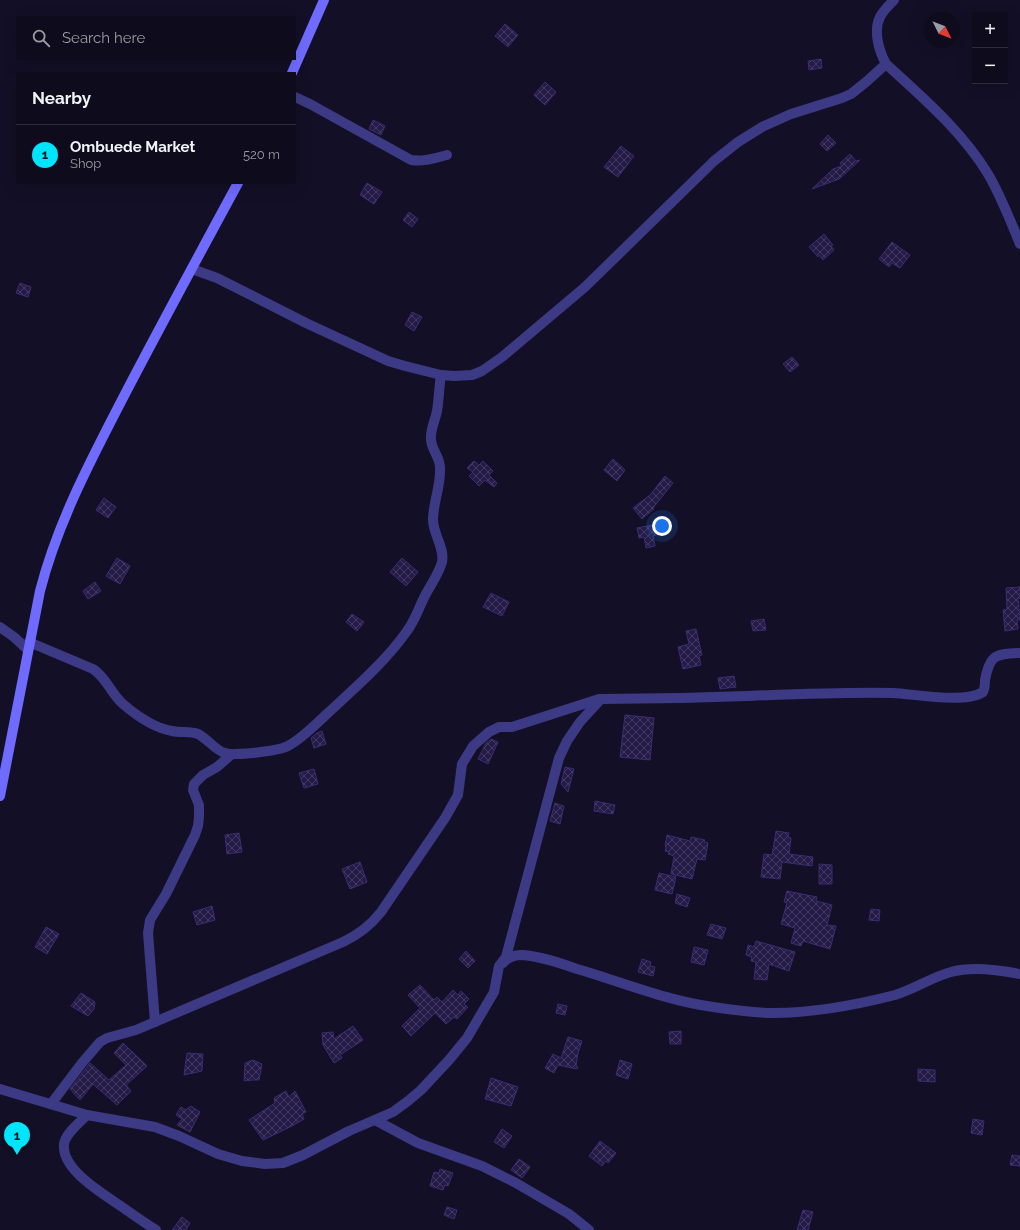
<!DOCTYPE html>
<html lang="en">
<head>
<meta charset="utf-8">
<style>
  body { margin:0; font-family:Raleway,sans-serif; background:#1c1929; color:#f1f3f6 }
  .controls { position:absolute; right:12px; top:12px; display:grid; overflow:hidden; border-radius:0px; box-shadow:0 4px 16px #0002 }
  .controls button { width:36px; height:36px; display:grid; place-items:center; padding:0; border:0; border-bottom:1px solid #2e2b3b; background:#0e0b1c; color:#f1f3f6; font:20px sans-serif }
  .compass { position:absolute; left:924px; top:12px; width:36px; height:36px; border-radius:50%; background:#0e0b1c; box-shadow:0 4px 16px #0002; rotate:132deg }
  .you { position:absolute; left:662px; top:526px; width:14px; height:14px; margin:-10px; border:3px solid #fff; border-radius:50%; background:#1a73e8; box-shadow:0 0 0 6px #1a73e833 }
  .badge { display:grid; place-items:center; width:26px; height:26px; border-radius:50%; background:#00e5ff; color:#111; font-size:13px; font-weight:700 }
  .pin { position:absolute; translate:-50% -33px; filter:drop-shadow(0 1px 2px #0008) }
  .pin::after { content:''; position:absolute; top:21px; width:14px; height:12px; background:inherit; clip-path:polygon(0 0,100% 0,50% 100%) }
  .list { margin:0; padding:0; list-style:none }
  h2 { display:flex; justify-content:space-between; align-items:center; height:52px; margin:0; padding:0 16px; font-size:17px }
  h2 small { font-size:13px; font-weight:400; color:#9b9ba3 }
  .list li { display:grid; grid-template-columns:26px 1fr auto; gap:12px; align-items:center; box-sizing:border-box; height:60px; padding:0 16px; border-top:1px solid #2e2b3b }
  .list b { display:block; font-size:15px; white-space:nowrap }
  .list p { margin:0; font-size:13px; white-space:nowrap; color:#9b9ba3 }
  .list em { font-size:13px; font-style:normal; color:#9b9ba3 }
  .icon { flex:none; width:22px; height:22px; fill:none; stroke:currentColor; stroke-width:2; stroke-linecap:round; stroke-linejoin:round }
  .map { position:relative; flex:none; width:1020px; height:1230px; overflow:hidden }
  .search { position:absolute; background:#0e0b1c; box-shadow:0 4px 16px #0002; left:16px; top:16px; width:280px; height:44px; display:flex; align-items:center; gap:10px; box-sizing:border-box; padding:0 14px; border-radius:0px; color:#9b9ba3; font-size:15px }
  .panel { position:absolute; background:#0e0b1c; box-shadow:0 4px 16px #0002; left:16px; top:72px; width:280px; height:112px; border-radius:0px }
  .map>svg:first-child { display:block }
  .building { fill:url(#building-cross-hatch); stroke:#3b2d73 }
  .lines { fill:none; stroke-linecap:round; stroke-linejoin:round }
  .street { stroke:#3d3a85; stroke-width:10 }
  .secondary { stroke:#6f6bff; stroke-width:10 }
</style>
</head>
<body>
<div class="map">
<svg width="1020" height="1230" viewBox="0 0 1020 1230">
  <defs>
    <pattern id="building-cross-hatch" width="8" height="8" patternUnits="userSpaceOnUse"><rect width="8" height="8" fill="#241b47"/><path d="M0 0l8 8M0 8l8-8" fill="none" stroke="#433b63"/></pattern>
  </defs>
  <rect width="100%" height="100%" fill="#130f26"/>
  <g class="building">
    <path d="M 505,24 L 518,35 L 508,47 L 495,36 Z"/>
    <path d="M 821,59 L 822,68 L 809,70 L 808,61 Z"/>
    <path d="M 545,82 L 556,92 L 545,105 L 534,95 Z"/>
    <path d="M 373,120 L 385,126 L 381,135 L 369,129 Z"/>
    <path d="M 828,135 L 836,143 L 827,151 L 820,144 Z"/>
    <path d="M 621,146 L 634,156 L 618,177 L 604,167 Z"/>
    <path d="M 850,154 L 856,161 L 860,160 L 839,179 L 812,189 L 833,169 L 842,166 L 840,163 Z"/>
    <path d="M 367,183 L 382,192 L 374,204 L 360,195 Z"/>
    <path d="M 409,212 L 418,219 L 412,227 L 403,220 Z"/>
    <path d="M 824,234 L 833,245 L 831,246 L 834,250 L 823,260 L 819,255 L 818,257 L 809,247 Z"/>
    <path d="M 892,242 L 910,255 L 900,268 L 892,263 L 889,267 L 879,259 Z"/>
    <path d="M 20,283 L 31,287 L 28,297 L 16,293 Z"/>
    <path d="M 412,312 L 422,317 L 414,331 L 405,325 Z"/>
    <path d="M 792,357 L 799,365 L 790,372 L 783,364 Z"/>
    <path d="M 613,459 L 625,470 L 617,481 L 604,470 Z"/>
    <path d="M 474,461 L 479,465 L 483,461 L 493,471 L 489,475 L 497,483 L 494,487 L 485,480 L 479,486 L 469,476 L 473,472 L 467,468 Z"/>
    <path d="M 665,476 L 673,483 L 653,508 L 654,509 L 642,519 L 633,508 L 650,495 Z"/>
    <path d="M 104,498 L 116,507 L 108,518 L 96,510 Z"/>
    <path d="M 657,524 L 659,534 L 653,536 L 655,546 L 646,548 L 644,537 L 639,538 L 637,528 Z"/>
    <path d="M 117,558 L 130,566 L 120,584 L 106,576 Z"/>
    <path d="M 402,558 L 418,572 L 406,586 L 390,572 Z"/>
    <path d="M 95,582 L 101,591 L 88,599 L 83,591 Z"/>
    <path d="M 1020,587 L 1020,598 L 1018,598 L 1020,620 L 1017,620 L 1018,629 L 1005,631 L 1003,610 L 1007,609 L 1006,588 Z"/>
    <path d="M 491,593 L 509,602 L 502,616 L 483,607 Z"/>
    <path d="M 352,614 L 364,622 L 357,631 L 346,622 Z"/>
    <path d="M 764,619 L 766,630 L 753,631 L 751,621 Z"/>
    <path d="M 696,629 L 702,655 L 699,656 L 701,665 L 683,669 L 678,647 L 689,644 L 686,631 Z"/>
    <path d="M 734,676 L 736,687 L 720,689 L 718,678 Z"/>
    <path d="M 625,715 L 654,718 L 650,760 L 620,757 Z"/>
    <path d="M 322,731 L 326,744 L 314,748 L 311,738 L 317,733 Z"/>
    <path d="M 491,739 L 498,742 L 488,764 L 478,759 L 486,743 Z"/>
    <path d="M 565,767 L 574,769 L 568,792 L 561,784 Z"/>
    <path d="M 314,769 L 318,784 L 304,788 L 299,773 Z"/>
    <path d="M 595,801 L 615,805 L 613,814 L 594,811 Z"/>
    <path d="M 555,803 L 564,806 L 560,824 L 550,821 Z"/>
    <path d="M 776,831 L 789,833 L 788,837 L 791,838 L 789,854 L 813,857 L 812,866 L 782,862 L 780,879 L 761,877 L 764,854 L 772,855 Z"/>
    <path d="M 239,833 L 242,852 L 227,854 L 225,835 Z"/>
    <path d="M 667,835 L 690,841 L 691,837 L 705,840 L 704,842 L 708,843 L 705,860 L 697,859 L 692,879 L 671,874 L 674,856 L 668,854 L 669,852 L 665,851 L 666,846 L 665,846 Z"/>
    <path d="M 360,862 L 367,882 L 350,889 L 342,869 Z"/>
    <path d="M 819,864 L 832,865 L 832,884 L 819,884 Z"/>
    <path d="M 659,873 L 676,877 L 672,894 L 655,890 Z"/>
    <path d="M 787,891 L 817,897 L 816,901 L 832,905 L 827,925 L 836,926 L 830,949 L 803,941 L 801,946 L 791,943 L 795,928 L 781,924 L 787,903 L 784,902 Z"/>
    <path d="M 677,894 L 690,898 L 687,907 L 675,903 Z"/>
    <path d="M 212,906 L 215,920 L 197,925 L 193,912 Z"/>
    <path d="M 871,909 L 880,910 L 879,921 L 869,920 Z"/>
    <path d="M 711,924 L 726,928 L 722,939 L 707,935 Z"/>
    <path d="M 46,927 L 59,934 L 47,954 L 35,947 Z"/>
    <path d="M 756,941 L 795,952 L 789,971 L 769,964 L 767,980 L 754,979 L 756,962 L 751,961 L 752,957 L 746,955 L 748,945 L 754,947 Z"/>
    <path d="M 694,947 L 708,950 L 704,965 L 691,962 Z"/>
    <path d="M 466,951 L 475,961 L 468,968 L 459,959 Z"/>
    <path d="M 642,959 L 651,962 L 650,966 L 655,967 L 653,976 L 638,972 Z"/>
    <path d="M 420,985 L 434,1000 L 437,997 L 442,1002 L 453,990 L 458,995 L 461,991 L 469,999 L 464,1004 L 468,1007 L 457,1019 L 454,1017 L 446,1024 L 435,1013 L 411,1036 L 402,1026 L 420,1008 L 408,995 Z"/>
    <path d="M 81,993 L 95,1002 L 94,1009 L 88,1016 L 71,1006 Z"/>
    <path d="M 558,1004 L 567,1006 L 565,1015 L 556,1013 Z"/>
    <path d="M 353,1026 L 363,1040 L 340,1055 L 342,1058 L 334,1063 L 323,1045 L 322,1033 L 333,1032 L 334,1039 Z"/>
    <path d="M 681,1031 L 681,1044 L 670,1044 L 669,1032 Z"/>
    <path d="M 568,1037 L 582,1041 L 578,1053 L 576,1066 L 578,1067 L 577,1069 L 558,1065 L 554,1073 L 545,1068 L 553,1054 L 561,1058 Z"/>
    <path d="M 123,1043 L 147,1066 L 126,1085 L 131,1091 L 117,1105 L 93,1084 L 80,1100 L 70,1089 L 90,1063 L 109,1080 L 126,1065 L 114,1053 Z"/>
    <path d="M 187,1053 L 203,1054 L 202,1071 L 184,1075 Z"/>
    <path d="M 253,1060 L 262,1064 L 259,1080 L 252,1080 L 244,1081 L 245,1063 Z"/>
    <path d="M 620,1060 L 632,1064 L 628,1079 L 616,1075 Z"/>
    <path d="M 918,1069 L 935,1070 L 935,1082 L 918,1081 Z"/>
    <path d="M 491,1078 L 518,1087 L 511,1106 L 485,1099 Z"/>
    <path d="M 286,1091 L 289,1097 L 295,1091 L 306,1112 L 302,1114 L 304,1119 L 292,1126 L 263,1140 L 249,1120 L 275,1103 L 274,1098 Z"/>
    <path d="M 191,1106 L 200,1112 L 190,1132 L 177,1125 L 182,1119 L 176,1115 L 181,1107 L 186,1110 Z"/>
    <path d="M 973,1119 L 984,1121 L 982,1135 L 971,1133 Z"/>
    <path d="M 502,1129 L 512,1136 L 504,1148 L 494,1142 Z"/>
    <path d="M 600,1141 L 616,1153 L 608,1163 L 606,1161 L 602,1166 L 589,1156 Z"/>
    <path d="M 1012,1155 L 1020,1156 L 1020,1166 L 1010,1165 Z"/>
    <path d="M 519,1159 L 530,1167 L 522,1178 L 511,1170 Z"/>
    <path d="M 440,1169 L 453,1173 L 448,1186 L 445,1185 L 443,1190 L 430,1186 L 434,1172 L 439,1173 Z"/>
    <path d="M 447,1207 L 457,1210 L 454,1219 L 444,1215 Z"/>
    <path d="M 803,1210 L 813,1212 L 808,1230 L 797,1230 Z"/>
    <path d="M 182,1217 L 190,1223 L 186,1230 L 172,1230 Z"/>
  </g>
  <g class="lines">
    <g class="street">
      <path d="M 894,0 C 889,5 883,11 880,17 C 873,31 879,51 886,64 C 922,97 962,131 988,174 C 1001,196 1010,220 1020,244"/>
      <path d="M 295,97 L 310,104 L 411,160 C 424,162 435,158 447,155"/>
      <path d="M 192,269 L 217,278 L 306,323 L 388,361 L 405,366 L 441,375 L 454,376 L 472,375 L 482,371 L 502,357 L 585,287 L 714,161 L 738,142 L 762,127 L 791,114 L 842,98 L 851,94 L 866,82 L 886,64"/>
      <path d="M 0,627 L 14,637 L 28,650"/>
      <path d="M 29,642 L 93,669 C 107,678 111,694 123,704 C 137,716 154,728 172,731 C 181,733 190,731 198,734 C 208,739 216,751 225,753 C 236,756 278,751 288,746 C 303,738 316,724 329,712 C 356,687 386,661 407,631 C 416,619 420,604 427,592 C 432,583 439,573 442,562 C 445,548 433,534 433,520 C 433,502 441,486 440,468 C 440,457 432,451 431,440 C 430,430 435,421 437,411 C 439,399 439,387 441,375"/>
      <path d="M 503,963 C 508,957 514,955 522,955 C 540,956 560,963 577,969 C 622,982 667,1001 713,1007 C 733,1010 753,1013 773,1013 C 815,1013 856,1005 895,995 C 915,989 932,977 951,972 C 971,966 1000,970 1020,974"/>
      <path d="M 155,1022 L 148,933 L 150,920 L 166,894 L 195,835 L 198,826 L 199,817 L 199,805 L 193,790 L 194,784 L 203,775 L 217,767 L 232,754"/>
      <path d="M 0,1089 L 87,1115 L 155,1127 L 179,1136 L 218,1154 L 242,1161 L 265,1164 L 283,1163 L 303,1155 L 349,1131 L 393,1112 L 408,1101 L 421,1090 L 449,1060 L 467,1038 L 494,992 L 499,966 L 506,957 L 559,758 L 567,741 L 580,722 L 601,699 C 650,699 698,698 747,696 C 796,694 844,692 893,693 C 915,694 965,704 983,692 C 985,688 985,684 985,680 C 990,654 996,654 1020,653"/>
      <path d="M 51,1104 L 82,1063 L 100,1042 L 107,1038 L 136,1030 L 343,942 C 358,935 370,926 381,912 L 445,818 L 458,795 L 462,764 L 473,746 L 489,732 L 499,727 L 512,727 L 599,699"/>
      <path d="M 87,1115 C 80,1122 65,1134 64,1144 C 61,1171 107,1196 125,1209 C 135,1216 145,1223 156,1230"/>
      <path d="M 375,1120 L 418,1143 L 482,1166 L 516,1183 L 569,1214 L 589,1230"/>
    </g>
    <g class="secondary">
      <path d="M 292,73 L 324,0"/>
      <path d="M 0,796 L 40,591 C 58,521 92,458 125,394 C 162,323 200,253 238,183"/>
    </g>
  </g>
</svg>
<div class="controls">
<button>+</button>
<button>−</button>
</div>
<svg class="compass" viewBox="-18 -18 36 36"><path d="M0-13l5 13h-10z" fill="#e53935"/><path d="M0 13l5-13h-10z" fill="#9b9ba3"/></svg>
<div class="you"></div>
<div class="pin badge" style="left:17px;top:1155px">1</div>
<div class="search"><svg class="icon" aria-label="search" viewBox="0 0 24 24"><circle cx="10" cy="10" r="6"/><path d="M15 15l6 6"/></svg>Search here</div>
<section class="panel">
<h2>Nearby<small></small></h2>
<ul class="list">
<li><span class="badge">1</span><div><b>Ombuede Market</b><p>Shop</p></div><em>520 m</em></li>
</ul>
</section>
</div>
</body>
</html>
